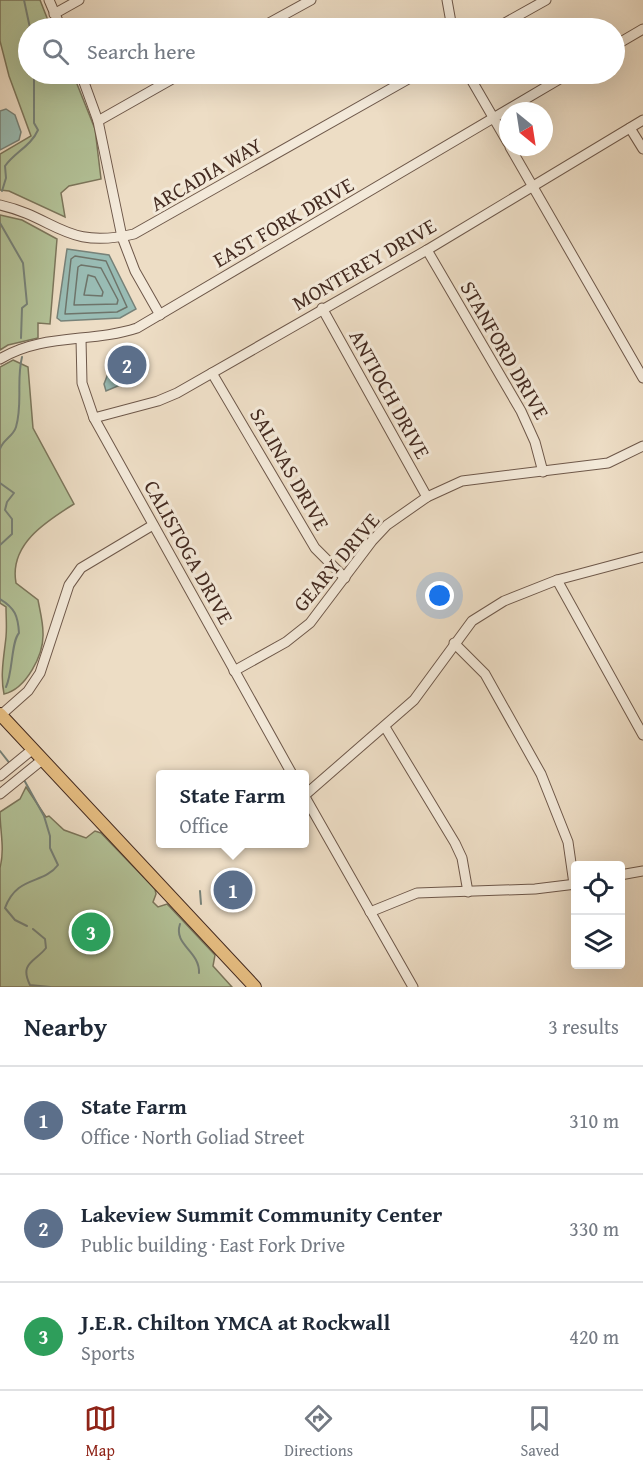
<!DOCTYPE html>
<html lang="en">
<head>
<meta charset="utf-8">
<style>
  body { margin:0; font-family:"Gentium Book Plus",serif; background:#f6f6f7; color:#1f2937 }
  .controls { position:absolute; right:18px; bottom:18px; display:grid; overflow:hidden; border-radius:6px; box-shadow:0 6px 24px #0002 }
  .controls button { width:54px; height:54px; display:grid; place-items:center; padding:0; border:0; border-bottom:2px solid #e0e1e3; background:#fff; color:#1f2937; font:30px sans-serif }
  .compass { position:absolute; left:499px; top:102px; width:54px; height:54px; border-radius:50%; background:#fff; box-shadow:0 6px 24px #0002; rotate:150deg }
  .you { position:absolute; left:440px; top:596px; width:21px; height:21px; margin:-15px; border:4px solid #fff; border-radius:50%; background:#1a73e8; box-shadow:0 0 0 9px #1a73e833 }
  .badge { display:grid; place-items:center; width:39px; height:39px; border-radius:50%; background:#8f2418; color:#fff; font-size:20px; font-weight:700 }
  .pin { position:absolute; translate:-50% -50%; border:3px solid #fff; box-shadow:0 2px 6px #0006 }
  .popup { position:absolute; left:156px; top:770px; width:153px; height:78px; box-sizing:border-box; display:grid; place-content:center; border-radius:6px; background:#fff; filter:drop-shadow(0 2px 4px #0005); font-size:20px; white-space:nowrap; color:#747a83 }
  .popup b { font-size:22px; color:#1f2937 }
  .popup::after { content:''; position:absolute; left:50%; top:100%; margin-left:-12px; border:12px solid transparent; border-top-color:#fff }
  .list { margin:0; padding:0; list-style:none }
  h2 { display:flex; justify-content:space-between; align-items:center; height:78px; margin:0; padding:0 24px; font-size:26px }
  h2 small { font-size:20px; font-weight:400; color:#747a83 }
  .list li { display:grid; grid-template-columns:39px 1fr auto; gap:18px; align-items:center; box-sizing:border-box; height:108px; padding:0 24px; border-top:2px solid #e0e1e3 }
  .list b { display:block; font-size:22px; white-space:nowrap }
  .list p { margin:0; font-size:20px; white-space:nowrap; color:#747a83 }
  .list em { font-size:20px; font-style:normal; color:#747a83 }
  .icon { flex:none; width:33px; height:33px; fill:none; stroke:currentColor; stroke-width:2; stroke-linecap:round; stroke-linejoin:round }
  .map { position:relative; flex:none; width:643px; height:987px; overflow:hidden }
  .search { position:absolute; background:#fff; box-shadow:0 6px 24px #0002; left:18px; right:18px; top:18px; height:66px; display:flex; align-items:center; gap:15px; box-sizing:border-box; padding:0 21px; border-radius:33px; color:#747a83; font-size:22px }
  .sheet { height:402px; background:#fff }
  nav { display:flex; justify-content:space-around; align-items:center; box-sizing:border-box; height:84px; border-top:2px solid #e0e1e3; background:#fff; font-size:16px; color:#747a83 }
  nav a { display:grid; justify-items:center; gap:3px }
  nav .on { color:#8f2418 }
  .map>svg:first-child { display:block }
  .green { fill:#b3c298; stroke:#7c765c; stroke-width:1.5 }
  .water { fill:#99bcb4; stroke:#778279; stroke-width:1.5 }
  .lines { fill:none; stroke-linecap:round; stroke-linejoin:round }
  .shore { stroke:#6e746a; stroke-width:1.5 }
  .stream { stroke:#778279; stroke-width:2 }
  .minor-casing { stroke:#6e584a; stroke-width:11 }
  .major-casing { stroke:#442b21; stroke-width:14 }
  .minor { stroke:#f3e9d9; stroke-width:9 }
  .major { stroke:#e6be82; stroke-width:12 }
  .labels { text-anchor:middle; dominant-baseline:central; stroke-width:6; stroke-linejoin:round; paint-order:stroke }
  .street-label { font-size:21px; fill:#442b21; stroke:#f3e9d9 }
</style>
</head>
<body>
<div class="map">
<svg width="643" height="987" viewBox="0 0 643 987">
  <rect width="100%" height="100%" fill="#edddc5"/>
  <filter id="stains"><feTurbulence type="fractalNoise" baseFrequency=".00333" numOctaves="4"/><feColorMatrix values="0 0 0 0 .2 0 0 0 0 .09 0 0 0 0 .02 0 0 0 .5 -.17"/></filter>
  <radialGradient id="worn" r=".72"><stop offset=".6" stop-color="#630" stop-opacity="0"/><stop offset="1" stop-color="#630" stop-opacity=".3"/></radialGradient>
  <g class="green">
    <path d="M 0,0 L 40,0 L 51,28 L 28,28 L 28,74 L 73,74 L 95,129 L 101,179 L 69,186 L 61,193 L 65,217 L 9,191 L 0,190 L 0,154 L 31,136 L 9,76 L 0,41 Z"/>
    <path d="M 0,215 L 22,220 L 57,239 L 50,324 L 38,323 L 38,338 L 8,345 L 0,350 Z"/>
    <path d="M 13,360 L 28,367 L 33,428 L 74,504 C 45,522 9,545 16,583 L 38,600 C 40,611 43,622 43,633 C 44,655 26,689 4,694 C 0,675 4,656 6,637 C 7,627 6,617 6,607 L 0,603 L 0,367 Z"/>
    <path d="M 26,787 L 46,817 L 49,816 L 64,830 L 86,838 L 95,831 L 101,833 L 155,889 L 156,894 L 153,902 L 158,907 L 167,904 L 170,907 L 215,955 L 213,966 L 232,987 L 0,987 L 0,868 C 5,849 0,831 0,812 L 20,799 Z"/>
  </g>
  <g class="water">
    <path d="M 6,109 L 15,115 L 21,132 L 19,140 L 0,150 L 0,111 Z"/>
    <path d="M 67,249 L 109,255 L 136,309 L 120,318 L 61,321 L 57,318 Z"/>
    <path d="M 109,371 L 126,379 L 125,383 L 106,391 L 104,384 Z"/>
  </g>
  <g class="lines">
    <g class="shore">
      <path d="M 75,256 L 106,261 L 127,307 L 117,312 L 65,314 L 71,259 Z"/>
      <path d="M 81,265 L 101,268 L 118,300 L 117,304 L 74,305 L 78,267 Z"/>
      <path d="M 88,275 L 95,277 L 103,292 L 102,296 L 84,295 Z"/>
    </g>
    <g class="stream">
      <path d="M 24,0 L 30,28"/>
      <path d="M 2,191 L 6,178 L 5,166 C 15,152 31,146 38,130 L 34,123 L 34,74"/>
      <path d="M 0,223 L 23,263 L 27,304 L 22,308 L 21,338"/>
      <path d="M 0,449 C 3,439 13,437 16,427 C 23,403 16,381 22,357"/>
      <path d="M 0,483 L 14,493 L 7,502 L 5,510 L 12,519 L 12,534 L 0,545"/>
      <path d="M 0,599 C 15,608 18,616 19,633 C 11,642 13,672 6,687"/>
      <path d="M 0,751 L 11,765"/>
      <path d="M 23,778 L 44,816 L 50,836 L 50,848 L 58,865 C 43,885 17,875 5,908 L 15,920 L 27,926"/>
      <path d="M 200,891 L 201,904"/>
      <path d="M 180,924 C 173,945 200,951 199,973"/>
      <path d="M 33,929 L 45,939 L 46,948 C 35,962 19,963 30,985 L 50,987"/>
    </g>
    <g class="minor-casing">
      <g id="minor">
        <path d="M 49,0 L 61,28"/>
        <path d="M 447,0 L 452,28"/>
        <path d="M 54,14 L 79,0"/>
        <path d="M 260,28 L 311,0"/>
        <path d="M 496,28 L 546,0"/>
        <path d="M 614,46 L 643,29"/>
        <path d="M 81,74 L 98,121 L 122,237 L 135,271 L 160,315"/>
        <path d="M 468,74 L 508,143"/>
        <path d="M 98,121 L 181,74"/>
        <path d="M 630,128 L 643,149"/>
        <path d="M 510,147 L 643,378"/>
        <path d="M 0,205 C 57,218 65,250 134,234 L 417,74"/>
        <path d="M 427,250 L 521,411 L 535,442 L 543,472"/>
        <path d="M 322,308 L 427,497"/>
        <path d="M 81,339 L 82,383 L 94,418 L 292,774"/>
        <path d="M 0,359 C 42,333 92,343 137,328 L 568,74"/>
        <path d="M 212,373 L 315,548 L 345,578"/>
        <path d="M 94,418 L 158,401 L 177,393 L 427,250 L 643,120"/>
        <path d="M 557,580 L 643,735"/>
        <path d="M 454,643 L 485,674 L 541,774 L 568,842 L 574,884"/>
        <path d="M 234,671 L 286,642 L 310,623 L 372,541 L 387,525 L 427,497 L 462,481 L 608,463 L 643,446"/>
        <path d="M 1,715 L 28,691 L 40,673 L 69,585 L 81,568 L 153,525"/>
        <path d="M 385,727 L 455,843 L 462,858 L 468,892"/>
        <path d="M 0,776 L 33,749"/>
        <path d="M 0,794 L 42,760"/>
        <path d="M 305,795 L 414,700 L 472,621 L 504,601 L 557,580 L 643,557"/>
        <path d="M 305,797 L 413,987"/>
        <path d="M 620,875 L 643,871"/>
        <path d="M 370,912 L 417,893 L 535,889 L 576,884"/>
      </g>
    </g>
    <g class="major-casing">
      <path id="major" d="M 0,714 L 255,987"/>
    </g>
    <use href="#minor" class="minor"/>
    <use href="#major" class="major"/>
  </g>
  <g class="labels">
    <g class="street-label">
      <text transform="translate(206 174) rotate(-30)">ARCADIA WAY</text>
      <text transform="translate(283 222) rotate(-30)">EAST FORK DRIVE</text>
      <text transform="translate(364 264) rotate(-30)">MONTEREY DRIVE</text>
      <text transform="translate(505 350) rotate(60)">STANFORD DRIVE</text>
      <text transform="translate(390 394) rotate(61)">ANTIOCH DRIVE</text>
      <text transform="translate(290 469) rotate(60)">SALINAS DRIVE</text>
      <text transform="translate(189 552) rotate(61)">CALISTOGA DRIVE</text>
      <text transform="translate(336 562) rotate(-50)">GEARY DRIVE</text>
    </g>
  </g>
  <rect width="100%" height="100%" filter="url(#stains)"/>
  <rect width="100%" height="100%" fill="url(#worn)"/>
</svg>
<div class="controls">
<button><svg class="icon" aria-label="locate" viewBox="0 0 24 24"><circle cx="12" cy="12" r="6"/><path d="M12 2v4M12 18v4M2 12h4M18 12h4"/></svg></button>
<button><svg class="icon" aria-label="layers" viewBox="0 0 24 24"><path d="M12 4l9 5-9 5-9-5zM3 14l9 5 9-5"/></svg></button>
</div>
<svg class="compass" viewBox="-18 -18 36 36"><path d="M0-13l5 13h-10z" fill="#e53935"/><path d="M0 13l5-13h-10z" fill="#747a83"/></svg>
<div class="you"></div>
<div class="pin badge" style="left:233px;top:890px;background:#5c6f8a">1</div>
<div class="popup"><b>State Farm</b>Office</div>
<div class="pin badge" style="left:127px;top:365px;background:#5c6f8a">2</div>
<div class="pin badge" style="left:91px;top:932px;background:#2e9e5b">3</div>
<div class="search"><svg class="icon" aria-label="search" viewBox="0 0 24 24"><circle cx="10" cy="10" r="6"/><path d="M15 15l6 6"/></svg>Search here</div>
</div>
<section class="sheet">
<h2>Nearby<small>3 results</small></h2>
<ul class="list">
<li><span class="badge" style="background:#5c6f8a">1</span><div><b>State Farm</b><p>Office · North Goliad Street</p></div><em>310 m</em></li>
<li><span class="badge" style="background:#5c6f8a">2</span><div><b>Lakeview Summit Community Center</b><p>Public building · East Fork Drive</p></div><em>330 m</em></li>
<li><span class="badge" style="background:#2e9e5b">3</span><div><b>J.E.R. Chilton YMCA at Rockwall</b><p>Sports</p></div><em>420 m</em></li>
</ul>
</section>
<nav>
<a class="on"><svg class="icon" aria-label="map" viewBox="0 0 24 24"><path d="M3 6l6-2 6 2 6-2v14l-6 2-6-2-6 2zM9 4v14M15 6v14"/></svg>Map</a>
<a><svg class="icon" aria-label="directions" viewBox="0 0 24 24"><path d="M12 3l9 9-9 9-9-9zM9 14v-3h6M13 9l2 2-2 2"/></svg>Directions</a>
<a><svg class="icon" aria-label="saved" viewBox="0 0 24 24"><path d="M7 4h10v16l-5-4-5 4z"/></svg>Saved</a>
</nav>
</body>
</html>
